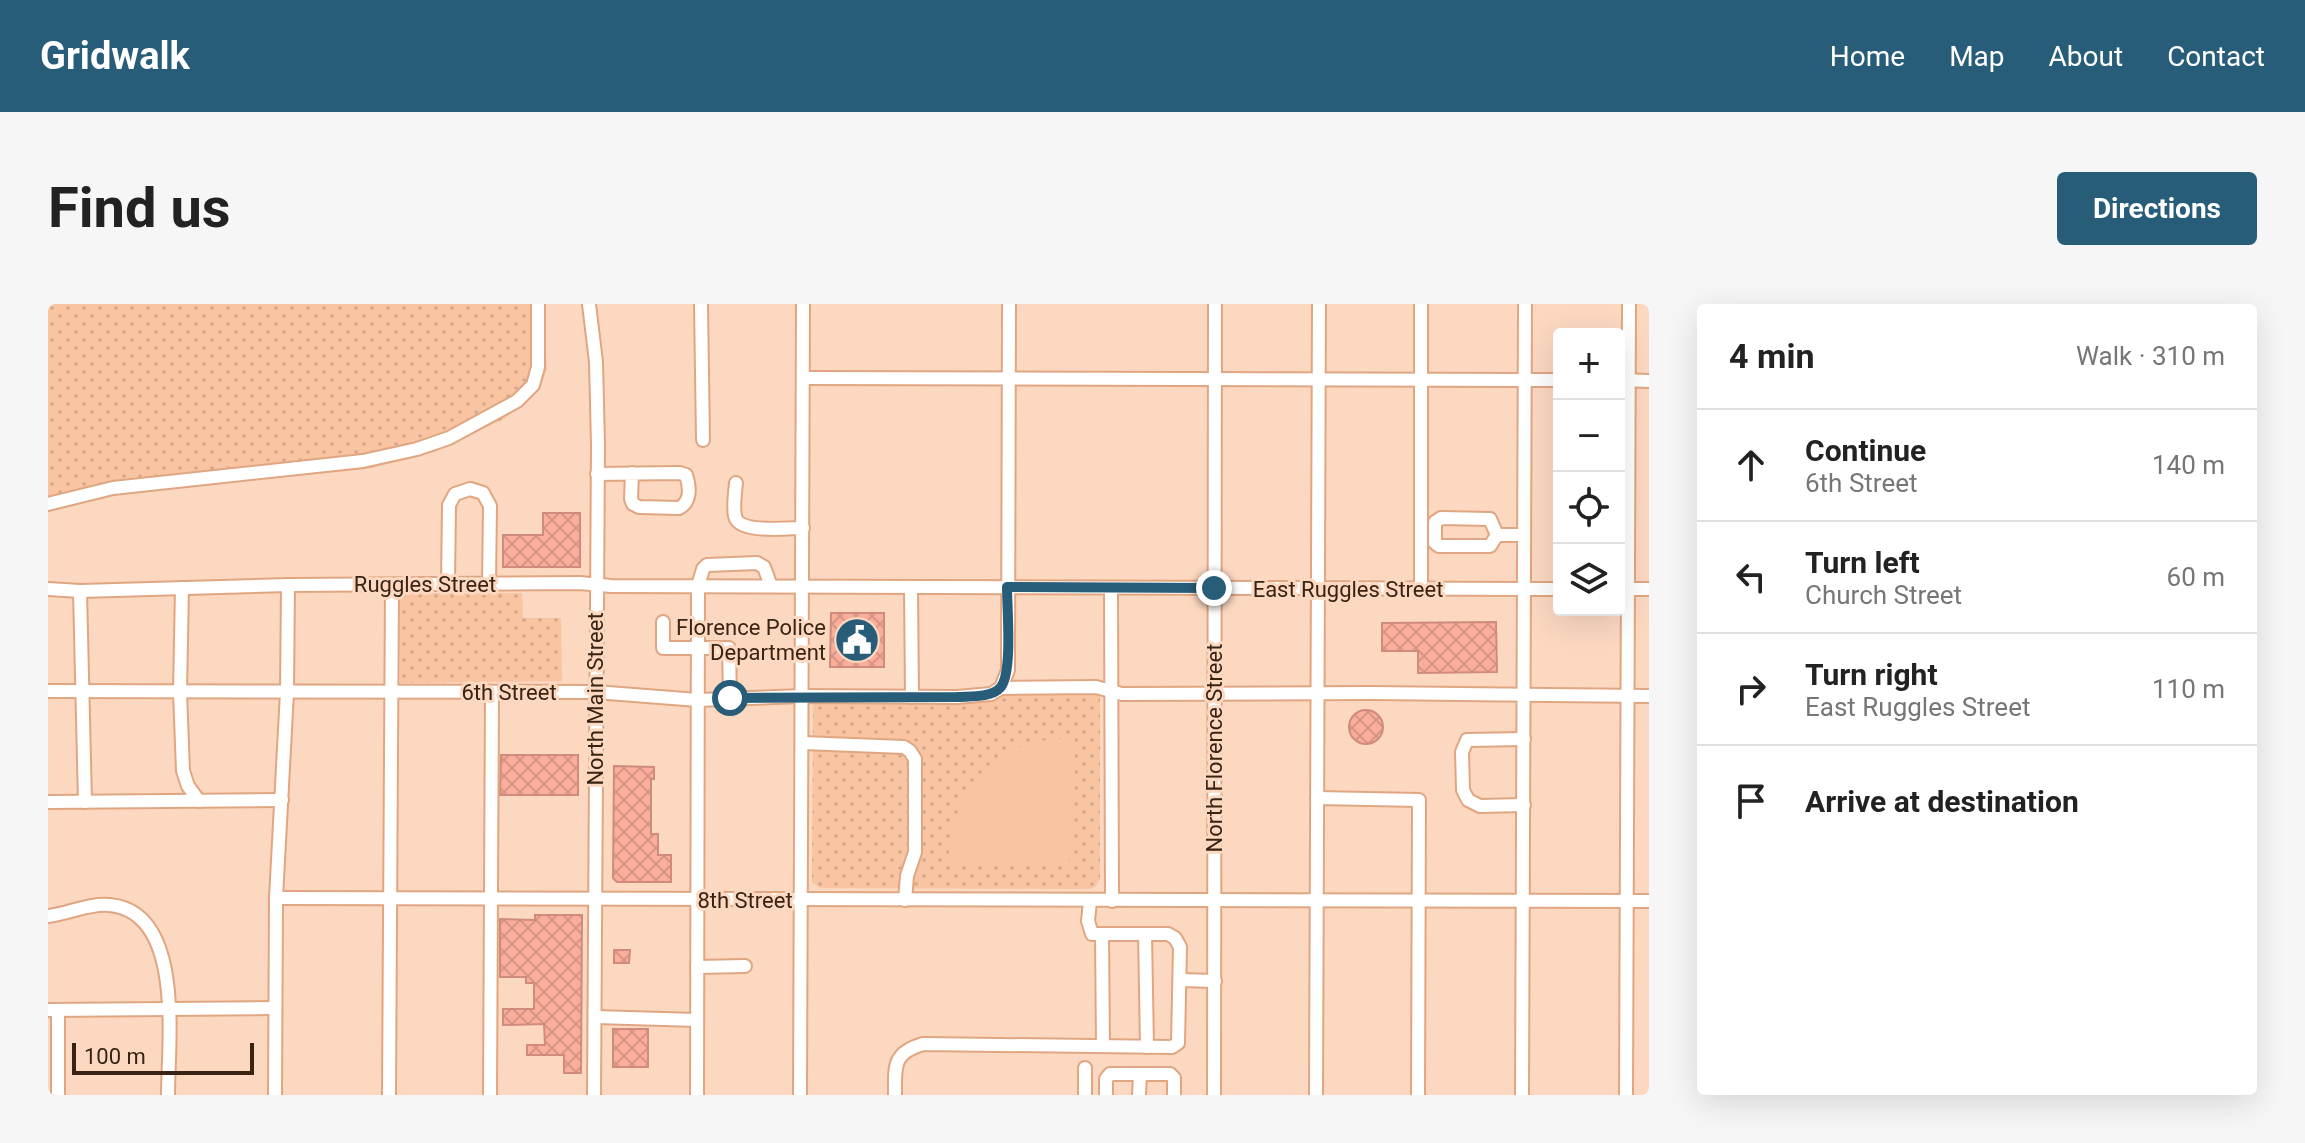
<!DOCTYPE html>
<html lang="en">
<head>
<meta charset="utf-8">
<style>
  body { margin:0; font-family:Roboto,sans-serif; background:#f6f6f6; color:#222 }
  .controls { position:absolute; right:24px; top:24px; display:grid; overflow:hidden; border-radius:8px; box-shadow:0 8px 32px #0002 }
  .controls button { width:72px; height:72px; display:grid; place-items:center; padding:0; border:0; border-bottom:2px solid #e0e0e0; background:#fff; color:#222; font:40px sans-serif }
  .scale { position:absolute; left:24px; bottom:20px; width:182px; box-sizing:border-box; padding-left:8px; border:4px solid #392313; border-top:0; font-size:22px; line-height:28px; white-space:nowrap; color:#392313; -webkit-text-stroke:6px #fcd8c1; paint-order:stroke }
  .stop { position:absolute; width:24px; height:24px; margin:-18px; border:6px solid #285d79; border-radius:50%; background:#fff }
  .stop.end { background:#285d79; border-color:#fff; box-shadow:0 2px 8px #0008 }
  .list { margin:0; padding:0; list-style:none }
  h2 { display:flex; justify-content:space-between; align-items:center; height:104px; margin:0; padding:0 32px; font-size:34px }
  h2 small { font-size:26px; font-weight:400; color:#767676 }
  .list li { display:grid; grid-template-columns:52px 1fr auto; gap:24px; align-items:center; box-sizing:border-box; height:112px; padding:0 32px; border-top:2px solid #e0e0e0 }
  .list b { display:block; font-size:30px; white-space:nowrap }
  .list p { margin:0; font-size:26px; white-space:nowrap; color:#767676 }
  .list em { font-size:26px; font-style:normal; color:#767676 }
  .icon { flex:none; width:44px; height:44px; fill:none; stroke:currentColor; stroke-width:2; stroke-linecap:round; stroke-linejoin:round }
  .map { position:relative; flex:none; width:1601px; height:791px; overflow:hidden; border-radius:8px }
  header { display:flex; align-items:center; gap:48px; box-sizing:border-box; height:112px; padding:0 40px; background:#285d79; color:#fff }
  header strong { font-size:38px }
  nav { display:flex; gap:44px; margin-inline-start:auto; font-size:28px }
  .intro { display:flex; align-items:center; justify-content:space-between; box-sizing:border-box; height:192px; padding:0 48px }
  h1 { margin:0; font-size:56px }
  .button { padding:20px 36px; border-radius:8px; background:#285d79; color:#fff; font-size:28px; font-weight:700 }
  main { display:flex; gap:48px; padding:0 48px }
  aside { flex:1; background:#fff; border-radius:8px; box-shadow:0 8px 32px #0002 }
  .map>svg:first-child { display:block }
  .park { fill:url(#park-dots) }
  .pitch { fill:#f8c4a2 }
  .building { fill:url(#building-cross-hatch); stroke:#cf8c7c; stroke-width:2 }
  .lines { fill:none; stroke-linecap:round; stroke-linejoin:round }
  .minor-casing { stroke:#e0a681; stroke-width:16 }
  .minor { stroke:#fff; stroke-width:12 }
  .route { stroke:#285d79; stroke-width:10 }
  .labels { text-anchor:middle; dominant-baseline:central; stroke-width:6; stroke-linejoin:round; paint-order:stroke }
  .street-label { font-size:22px; fill:#392313; stroke:#fcd8c1 }
  .poi-label { font-size:22px; fill:#392313; stroke:#fcd8c1; text-anchor:end }
</style>
</head>
<body>
<header>
<strong>Gridwalk</strong>
<nav><a>Home</a><a>Map</a><a>About</a><a>Contact</a></nav>
</header>
<div class="intro"><h1>Find us</h1><a class="button">Directions</a></div>
<main>
<div class="map">
<svg width="1601" height="791" viewBox="0 0 1601 791">
  <defs>
    <pattern id="park-dots" width="8" height="8" patternUnits="userSpaceOnUse" patternTransform="scale(2)"><rect width="8" height="8" fill="#f8c4a2"/><path d="M2 2h.1M6 6h.1" fill="none" stroke="#d5a88b" stroke-width="1.8" stroke-linecap="round"/></pattern>
    <pattern id="building-cross-hatch" width="8" height="8" patternUnits="userSpaceOnUse" patternTransform="scale(2)"><rect width="8" height="8" fill="#faad9a"/><path d="M0 0l8 8M0 8l8-8" fill="none" stroke="#d79584"/></pattern>
  </defs>
  <rect width="100%" height="100%" fill="#fcd8c1"/>
  <g class="park">
    <path d="M 0,0 L 494,0 L 499,65 L 491,85 L 456,115 L 386,148 L 319,165 L 94,186 L 16,202 L 0,208 Z"/>
    <path d="M 351,289 L 474,289 L 475,314 L 513,314 L 514,377 L 352,379 Z"/>
    <path d="M 1052,388 L 1052,575 L 1048,582 L 1042,585 L 772,584 L 764,578 L 765,400 L 768,395 Z"/>
  </g>
  <path class="pitch" d="M 1027,434 L 1026,549 L 1019,560 L 900,560 C 903,511 922,463 971,443 C 989,435 1008,435 1027,434 Z"/>
  <g class="building">
    <path d="M 495,209 L 532,209 L 532,263 L 455,263 L 455,231 L 495,231 Z"/>
    <path d="M 783,309 L 836,309 L 836,363 L 782,363 Z"/>
    <path d="M 1448,318 L 1449,368 L 1370,369 L 1370,347 L 1334,347 L 1334,319 Z"/>
    <circle cx="1318" cy="423" r="17"/>
    <path d="M 453,451 L 530,451 L 530,491 L 452,491 Z"/>
    <path d="M 566,462 L 606,463 L 606,475 L 603,475 L 603,530 L 610,530 L 610,551 L 623,551 L 623,578 L 569,578 L 565,574 Z"/>
    <path d="M 487,611 L 534,611 L 533,769 L 516,769 L 516,751 L 479,751 L 479,741 L 497,741 L 496,720 L 455,721 L 455,705 L 486,705 L 486,679 L 478,679 L 478,673 L 452,673 L 452,615 L 487,616 Z"/>
    <path d="M 566,646 L 582,646 L 581,659 L 566,659 Z"/>
    <rect x="565" y="725" width="35" height="38"/>
  </g>
  <g class="lines">
    <g class="minor-casing">
      <g id="minor">
        <path d="M 541,0 L 548,58 L 550,141 L 546,791"/>
        <path d="M 653,0 L 655,136"/>
        <path d="M 1373,0 L 1373,285"/>
        <path d="M 755,74 L 1511,76"/>
        <path d="M 1571,76 L 1601,77"/>
        <path d="M 549,170 L 632,169 L 638,171 C 642,183 643,198 631,204 L 591,203 L 585,200 L 583,195 L 584,169"/>
        <path d="M 688,179 C 687,189 685,202 687,212 C 690,230 740,224 755,224"/>
        <path d="M 0,200 L 65,184 L 315,157 L 369,145 L 401,134 L 469,97 L 485,81 L 490,63 L 490,0"/>
        <path d="M 1449,231 L 1442,215 L 1393,214 L 1387,218 L 1387,239 L 1391,242 L 1442,242 L 1449,231 L 1476,231"/>
        <path d="M 400,280 L 401,201 L 407,190 L 422,185 L 435,189 L 442,202 L 441,280"/>
        <path d="M 863,283 L 864,393"/>
        <path d="M 134,284 L 132,388 L 135,467 L 140,482 L 151,497"/>
        <path d="M 1063,284 L 1064,597"/>
        <path d="M 0,285 L 32,287 L 240,281 L 532,279 L 563,282 L 1511,285"/>
        <path d="M 1571,285 L 1601,285"/>
        <path d="M 32,287 L 37,498"/>
        <path d="M 615,318 L 615,344 L 681,344 L 682,394"/>
        <path d="M 953,384 L 960,366 L 961,0"/>
        <path d="M 0,387 L 547,388 L 650,396 L 755,392 L 909,393 L 943,390 L 953,384 L 1048,383 L 1074,390 L 1324,389 L 1601,392"/>
        <path d="M 755,439 L 856,443 L 862,447 L 867,455 L 867,548 L 859,572 L 857,596"/>
        <path d="M 1269,494 L 1371,496 L 1370,791"/>
        <path d="M 0,498 L 234,496"/>
        <path d="M 1476,501 L 1432,502 L 1420,496 L 1415,486 L 1414,448 L 1419,436 L 1476,435"/>
        <path d="M 228,594 L 1601,597"/>
        <path d="M 0,612 C 20,610 41,599 61,601 C 137,607 120,739 120,791"/>
        <path d="M 1054,630 L 1055,742"/>
        <path d="M 1097,630 L 1099,743"/>
        <path d="M 649,663 L 697,662"/>
        <path d="M 1132,676 L 1167,677"/>
        <path d="M 0,706 L 227,704"/>
        <path d="M 547,713 L 649,716"/>
        <path d="M 1037,764 L 1037,791"/>
        <path d="M 10,791 L 10,706"/>
        <path d="M 227,791 L 228,594 L 239,388 L 240,281"/>
        <path d="M 341,791 L 344,281"/>
        <path d="M 442,791 L 444,388"/>
        <path d="M 649,791 L 650,282 L 655,265 L 659,261 L 709,259 L 716,263 L 723,282"/>
        <path d="M 752,791 L 755,0"/>
        <path d="M 847,791 C 847,763 844,749 875,740 L 1124,743 L 1130,739 L 1132,643 L 1127,634 L 1120,630 L 1044,630 L 1040,617 L 1042,597"/>
        <path d="M 1058,791 L 1058,775 L 1062,770 L 1122,770 L 1126,774 L 1126,791"/>
        <path d="M 1091,791 L 1092,770"/>
        <path d="M 1166,791 L 1167,0"/>
        <path d="M 1268,791 L 1271,0"/>
        <path d="M 1474,791 L 1477,0"/>
        <path d="M 1578,791 L 1581,0"/>
      </g>
    </g>
    <use href="#minor" class="minor"/>
  </g>
  <g class="lines">
    <path class="route" d="M 682,394 L 909,393 C 921,392 943,394 952,384 C 965,371 959,304 959,283 L 1166,284"/>
  </g>
  <defs>
    <g id="civic-disc" transform="scale(2.3)"><circle r="9.5" fill="#285d79" stroke="#fcd8c1"/><path d="M-.6-6.5H3V-4.5H.6V-3L4-1V1h2V6H-6V1h2V-1L-.6-3ZM-1.2 2.5V6h2.4V2.5Z" fill="#fff"/></g>
  </defs>
  <g fill-rule="evenodd">
    <use href="#civic-disc" x="809" y="336"/>
  </g>
  <g class="labels">
    <g class="street-label">
      <text x="377" y="280">Ruggles Street</text>
      <text x="1300" y="285">East Ruggles Street</text>
      <text x="461" y="388">6th Street</text>
      <text transform="translate(547 395) rotate(-90)">North Main Street</text>
      <text transform="translate(1166 444) rotate(-90)">North Florence Street</text>
      <text x="697" y="596">8th Street</text>
    </g>
    <g class="poi-label">
      <text x="778" y="323">Florence Police<tspan x="778" dy="25">Department</tspan></text>
    </g>
  </g>
</svg>
<div class="controls">
<button>+</button>
<button>−</button>
<button><svg class="icon" aria-label="locate" viewBox="0 0 24 24"><circle cx="12" cy="12" r="6"/><path d="M12 2v4M12 18v4M2 12h4M18 12h4"/></svg></button>
<button><svg class="icon" aria-label="layers" viewBox="0 0 24 24"><path d="M12 4l9 5-9 5-9-5zM3 14l9 5 9-5"/></svg></button>
</div>
<div class="scale">100 m</div>
<div class="stop" style="left:682px;top:394px"></div>
<div class="stop end" style="left:1166px;top:284px"></div>
</div>
<aside>
<h2>4 min<small>Walk · 310 m</small></h2>
<ul class="list">
<li><svg class="icon" aria-label="ahead" viewBox="0 0 24 24"><path d="M12 20V5M6 11l6-6 6 6"/></svg><div><b>Continue</b><p>6th Street</p></div><em>140 m</em></li>
<li><svg class="icon" aria-label="left" viewBox="0 0 24 24"><path d="M17 20v-9H6M10 6l-5 5 5 5"/></svg><div><b>Turn left</b><p>Church Street</p></div><em>60 m</em></li>
<li><svg class="icon" aria-label="right" viewBox="0 0 24 24"><path d="M7 20v-9h11M14 6l5 5-5 5"/></svg><div><b>Turn right</b><p>East Ruggles Street</p></div><em>110 m</em></li>
<li><svg class="icon" aria-label="arrive" viewBox="0 0 24 24"><path d="M6 21V4h12l-3 4 3 4H6"/></svg><div><b>Arrive at destination</b></div></li>
</ul>
</aside>
</main>
</body>
</html>
